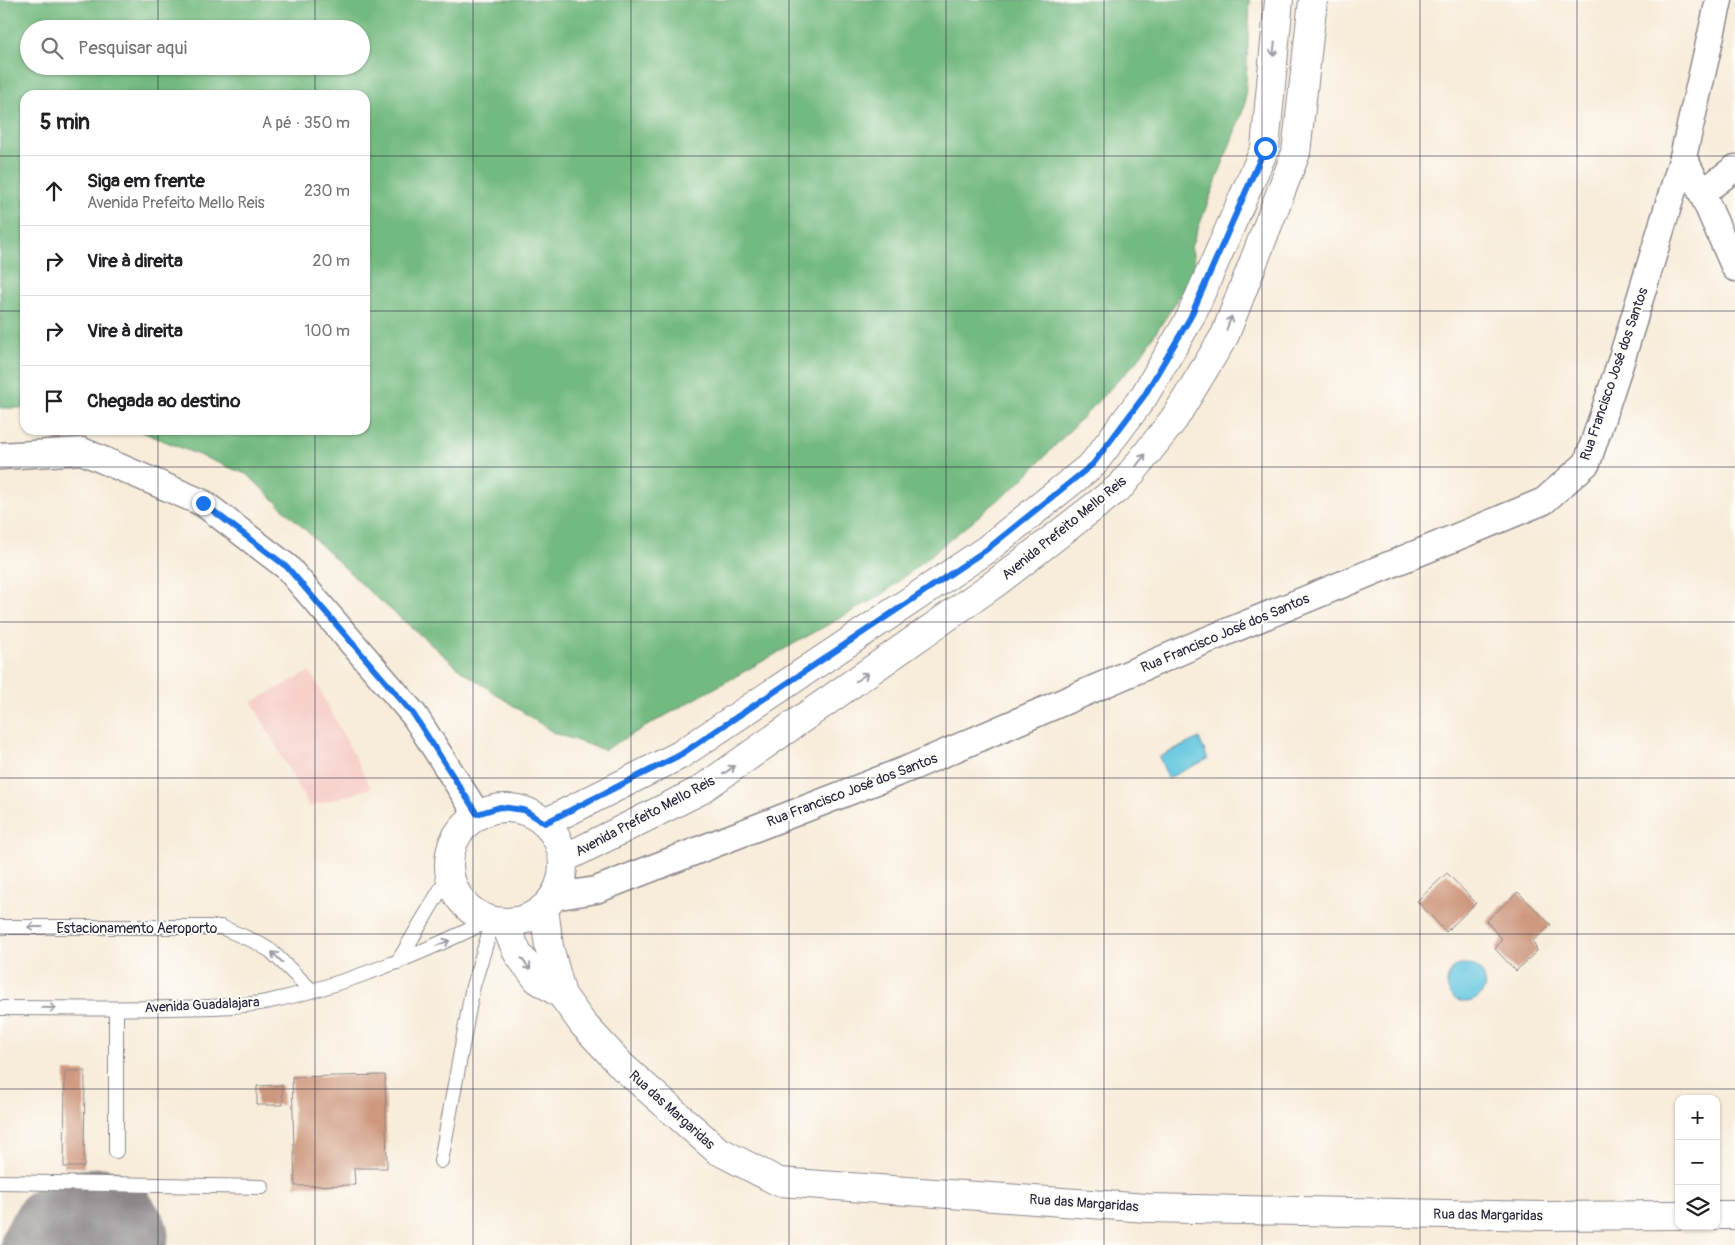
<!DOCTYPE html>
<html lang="pt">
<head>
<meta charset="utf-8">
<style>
  body { margin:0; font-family:Pangolin,sans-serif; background:#f6f6f6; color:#202124 }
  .controls { position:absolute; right:15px; bottom:15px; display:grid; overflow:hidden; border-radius:10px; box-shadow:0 1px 4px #0004 }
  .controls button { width:45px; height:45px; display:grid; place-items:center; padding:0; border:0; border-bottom:1px solid #e0e0e0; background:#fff; color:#202124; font:25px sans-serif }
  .stop { position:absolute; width:15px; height:15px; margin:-11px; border:4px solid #1a73e8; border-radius:50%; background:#fff }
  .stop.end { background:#1a73e8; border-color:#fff; box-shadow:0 1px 5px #0008 }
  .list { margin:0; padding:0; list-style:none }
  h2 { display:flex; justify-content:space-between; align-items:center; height:65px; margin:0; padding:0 20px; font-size:21px }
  h2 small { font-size:16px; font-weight:400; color:#757577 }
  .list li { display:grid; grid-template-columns:32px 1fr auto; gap:15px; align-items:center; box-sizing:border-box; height:70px; padding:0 20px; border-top:1px solid #e0e0e0 }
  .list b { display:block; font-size:19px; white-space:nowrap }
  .list p { margin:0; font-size:16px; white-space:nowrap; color:#757577 }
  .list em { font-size:16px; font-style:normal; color:#757577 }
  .icon { flex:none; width:28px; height:28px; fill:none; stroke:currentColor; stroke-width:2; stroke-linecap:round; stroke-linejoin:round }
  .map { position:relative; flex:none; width:1735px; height:1245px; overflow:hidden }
  .search { position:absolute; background:#fff; box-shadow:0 1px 4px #0004; left:20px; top:20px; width:350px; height:55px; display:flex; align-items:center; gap:12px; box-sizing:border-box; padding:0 18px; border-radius:28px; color:#757577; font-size:19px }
  .panel { position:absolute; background:#fff; box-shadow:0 1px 4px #0004; left:20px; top:90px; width:350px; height:345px; border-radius:15px }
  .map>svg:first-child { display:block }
  .built { fill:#f7d0cb }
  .forest { fill:#73ba80; stroke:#4a6e5e; fill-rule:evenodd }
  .water { fill:#62c6df; stroke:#42748d }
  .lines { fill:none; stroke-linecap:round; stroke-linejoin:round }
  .taxiway { stroke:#8d878a; stroke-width:79 }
  .building { fill:#ce987e }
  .service-casing { stroke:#8d878a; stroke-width:16 }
  .minor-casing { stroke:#8d878a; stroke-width:29 }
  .tertiary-casing { stroke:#8d878a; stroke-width:30 }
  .service { stroke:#fff; stroke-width:14 }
  .minor { stroke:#fff; stroke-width:26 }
  .tertiary { stroke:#fff; stroke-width:28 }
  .oneway { stroke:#9c9ca7 }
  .route { stroke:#1a73e8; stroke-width:6 }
  .grid { fill:none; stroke:#22223b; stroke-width:1; stroke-opacity:0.55 }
  .labels { text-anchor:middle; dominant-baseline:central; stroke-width:4; stroke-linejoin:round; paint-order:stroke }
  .street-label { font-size:14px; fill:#22223b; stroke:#fdfcf7 }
</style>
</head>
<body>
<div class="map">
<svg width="1735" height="1245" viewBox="0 0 1735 1245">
  <rect width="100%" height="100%" fill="#fdfcf7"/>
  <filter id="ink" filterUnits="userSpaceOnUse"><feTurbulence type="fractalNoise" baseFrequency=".02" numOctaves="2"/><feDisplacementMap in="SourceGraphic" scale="10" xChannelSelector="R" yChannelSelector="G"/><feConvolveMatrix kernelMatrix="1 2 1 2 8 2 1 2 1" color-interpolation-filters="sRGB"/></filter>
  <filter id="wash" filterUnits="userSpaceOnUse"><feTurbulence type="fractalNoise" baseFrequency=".0096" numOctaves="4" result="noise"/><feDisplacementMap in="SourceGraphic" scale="20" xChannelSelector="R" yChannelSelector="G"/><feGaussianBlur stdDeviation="1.12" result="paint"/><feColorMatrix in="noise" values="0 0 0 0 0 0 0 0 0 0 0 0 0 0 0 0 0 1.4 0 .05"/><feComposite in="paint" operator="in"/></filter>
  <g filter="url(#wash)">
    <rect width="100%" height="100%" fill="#f8ecda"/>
    <path class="built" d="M 310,671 L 371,788 L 309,807 L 252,702 Z"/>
    <path class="forest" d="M 0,0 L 1250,0 L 1245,105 L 1191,247 L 1197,270 L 1137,361 L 1017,485 L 883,594 L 604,750 L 554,733 L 462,671 L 369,591 L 248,475 L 137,430 L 365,430 L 365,95 L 25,95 L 25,408 L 0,408 ZM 29,29 L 361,29 L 361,66 L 29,66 Z"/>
    <g class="water">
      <path d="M 1199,738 L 1208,759 L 1168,778 L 1159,757 Z"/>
      <circle cx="1466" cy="983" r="19"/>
    </g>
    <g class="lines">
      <path class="taxiway" d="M 40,1245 L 53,1224 L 75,1210 L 100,1207 L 118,1218 L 129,1235 L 128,1245"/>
    </g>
    <g id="blocks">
      <g class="building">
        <path d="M 1447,873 L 1476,903 L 1446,932 L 1417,901 Z"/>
        <path d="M 1518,892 L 1551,925 L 1533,941 L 1537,951 L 1516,971 L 1495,949 L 1502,939 L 1486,921 Z"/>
        <path d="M 65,1071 L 85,1071 L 84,1167 L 64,1167 Z"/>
        <path d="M 385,1075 L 387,1168 L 354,1168 L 355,1185 L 295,1186 L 292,1077 Z"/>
        <path d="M 282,1085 L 283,1105 L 257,1105 L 257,1086 Z"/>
      </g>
    </g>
  </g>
  <g filter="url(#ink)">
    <use href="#blocks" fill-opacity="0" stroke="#8d878a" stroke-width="1"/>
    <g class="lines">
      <g class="service-casing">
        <g id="service">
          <path d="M 0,927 L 221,927 L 256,942 L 271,951 L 312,991"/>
          <path d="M 398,962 L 449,875"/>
          <path d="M 0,1008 C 57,1008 114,1009 171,1008 C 202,1007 235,1008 266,1002 C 344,986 418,955 490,920"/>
          <path d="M 116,1009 L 116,1151"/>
          <path d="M 441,1161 L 473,986 L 493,921"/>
          <path d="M 0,1182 L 262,1187"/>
        </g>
      </g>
      <g class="minor-casing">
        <g id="minor">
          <path d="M 1719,0 L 1683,157 L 1702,193 L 1735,268"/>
          <path d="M 1702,193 L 1735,168"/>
          <path d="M 0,456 L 82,451 L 203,503 L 287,567 L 414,715 L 477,814"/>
          <path d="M 553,897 L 596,890 L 910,768 L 1200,643 L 1544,501 L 1587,463 L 1621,361 L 1683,157"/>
        </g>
      </g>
      <g class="tertiary-casing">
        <g id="tertiary">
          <circle cx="506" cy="865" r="57"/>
          <path d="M 545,823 L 680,755 L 986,550 L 1093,464 L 1144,396 L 1190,318 L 1265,148 L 1279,0"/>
          <path d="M 563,859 L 699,791 L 997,582 L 1122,485 L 1174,419 L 1225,335 L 1296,153 L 1313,0"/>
          <path d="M 544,908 L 549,947 L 562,995 L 583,1024 L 623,1067 L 717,1150 L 779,1182 L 1147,1208 L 1544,1216 L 1679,1215"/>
          <path d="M 504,922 L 518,954 L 537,979 L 562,995"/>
          <path d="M 1716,1215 L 1735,1215"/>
        </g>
      </g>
      <use href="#service" class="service"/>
      <use href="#minor" class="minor"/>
      <use href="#tertiary" class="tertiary"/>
    </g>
    <defs><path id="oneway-shaft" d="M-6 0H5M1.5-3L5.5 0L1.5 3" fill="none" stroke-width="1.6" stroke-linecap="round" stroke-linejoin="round" transform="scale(1.25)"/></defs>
    <g class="oneway">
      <use href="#oneway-shaft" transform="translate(1274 49) rotate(96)"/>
      <use href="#oneway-shaft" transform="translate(1229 323) rotate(-69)"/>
      <use href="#oneway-shaft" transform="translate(1141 460) rotate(-52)"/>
      <use href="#oneway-shaft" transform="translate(862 677) rotate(-35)"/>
      <use href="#oneway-shaft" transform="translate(729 770) rotate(-35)"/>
      <use href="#oneway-shaft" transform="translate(35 927) rotate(-180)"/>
      <use href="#oneway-shaft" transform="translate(443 943) rotate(-23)"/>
      <use href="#oneway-shaft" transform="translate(277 957) rotate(-136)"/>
      <use href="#oneway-shaft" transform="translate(526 964) rotate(53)"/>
      <use href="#oneway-shaft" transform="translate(49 1008) rotate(1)"/>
    </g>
  </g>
  <g class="lines" filter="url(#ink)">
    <path class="route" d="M 203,503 L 287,567 L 414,715 L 477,814 L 500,807 L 524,810 L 545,823 L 680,755 L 986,550 L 1093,464 L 1144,396 L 1190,318 L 1265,148"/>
  </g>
  <path class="grid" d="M 158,0 L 158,29M 315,0 L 315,29M 473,0 L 473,1245M 631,0 L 631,1245M 789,0 L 789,1245M 946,0 L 946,1245M 1104,0 L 1104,1245M 1262,0 L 1262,1245M 1420,0 L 1420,1245M 1577,0 L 1577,1245M 158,66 L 158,95M 315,66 L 315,95M 0,156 L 25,156M 365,156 L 1735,156M 0,311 L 25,311M 365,311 L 1735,311M 158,430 L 158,1245M 315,430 L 315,1245M 0,467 L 1735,467M 0,622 L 1735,622M 0,778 L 1735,778M 0,934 L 1735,934M 0,1089 L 1735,1089"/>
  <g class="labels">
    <g class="street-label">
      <text transform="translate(1614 374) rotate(-71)">Rua Francisco José dos Santos</text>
      <text transform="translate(1064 528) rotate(-39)">Avenida Prefeito Mello Reis</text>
      <text transform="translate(1225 633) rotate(-23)">Rua Francisco José dos Santos</text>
      <text transform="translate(852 790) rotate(-21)">Rua Francisco José dos Santos</text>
      <text transform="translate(645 816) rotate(-28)">Avenida Prefeito Mello Reis</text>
      <text x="137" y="928">Estacionamento Aeroporto</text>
      <text transform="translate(202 1005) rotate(-3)">Avenida Guadalajara</text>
      <text transform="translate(672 1110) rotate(42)">Rua das Margaridas</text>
      <text transform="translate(1084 1203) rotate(4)">Rua das Margaridas</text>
      <text transform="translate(1488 1215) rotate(1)">Rua das Margaridas</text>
    </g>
  </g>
</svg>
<div class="controls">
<button>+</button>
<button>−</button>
<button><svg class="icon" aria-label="layers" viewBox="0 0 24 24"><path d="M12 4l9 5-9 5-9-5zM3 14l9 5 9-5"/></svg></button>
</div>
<div class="stop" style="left:1265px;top:148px"></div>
<div class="stop end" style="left:203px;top:503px"></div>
<div class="search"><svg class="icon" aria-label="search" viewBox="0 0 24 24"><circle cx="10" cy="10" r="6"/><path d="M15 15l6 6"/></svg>Pesquisar aqui</div>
<section class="panel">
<h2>5 min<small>A pé · 350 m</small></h2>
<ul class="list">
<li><svg class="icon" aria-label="ahead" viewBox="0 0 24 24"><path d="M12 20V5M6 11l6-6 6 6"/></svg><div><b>Siga em frente</b><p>Avenida Prefeito Mello Reis</p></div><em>230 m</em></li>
<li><svg class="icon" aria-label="right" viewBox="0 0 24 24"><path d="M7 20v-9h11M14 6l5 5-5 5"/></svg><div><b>Vire à direita</b></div><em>20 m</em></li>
<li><svg class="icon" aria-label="right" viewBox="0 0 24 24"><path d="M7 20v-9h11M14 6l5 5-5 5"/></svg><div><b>Vire à direita</b></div><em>100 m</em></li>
<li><svg class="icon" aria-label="arrive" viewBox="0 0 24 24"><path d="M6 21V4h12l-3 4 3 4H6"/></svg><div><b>Chegada ao destino</b></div></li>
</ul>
</section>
</div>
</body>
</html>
